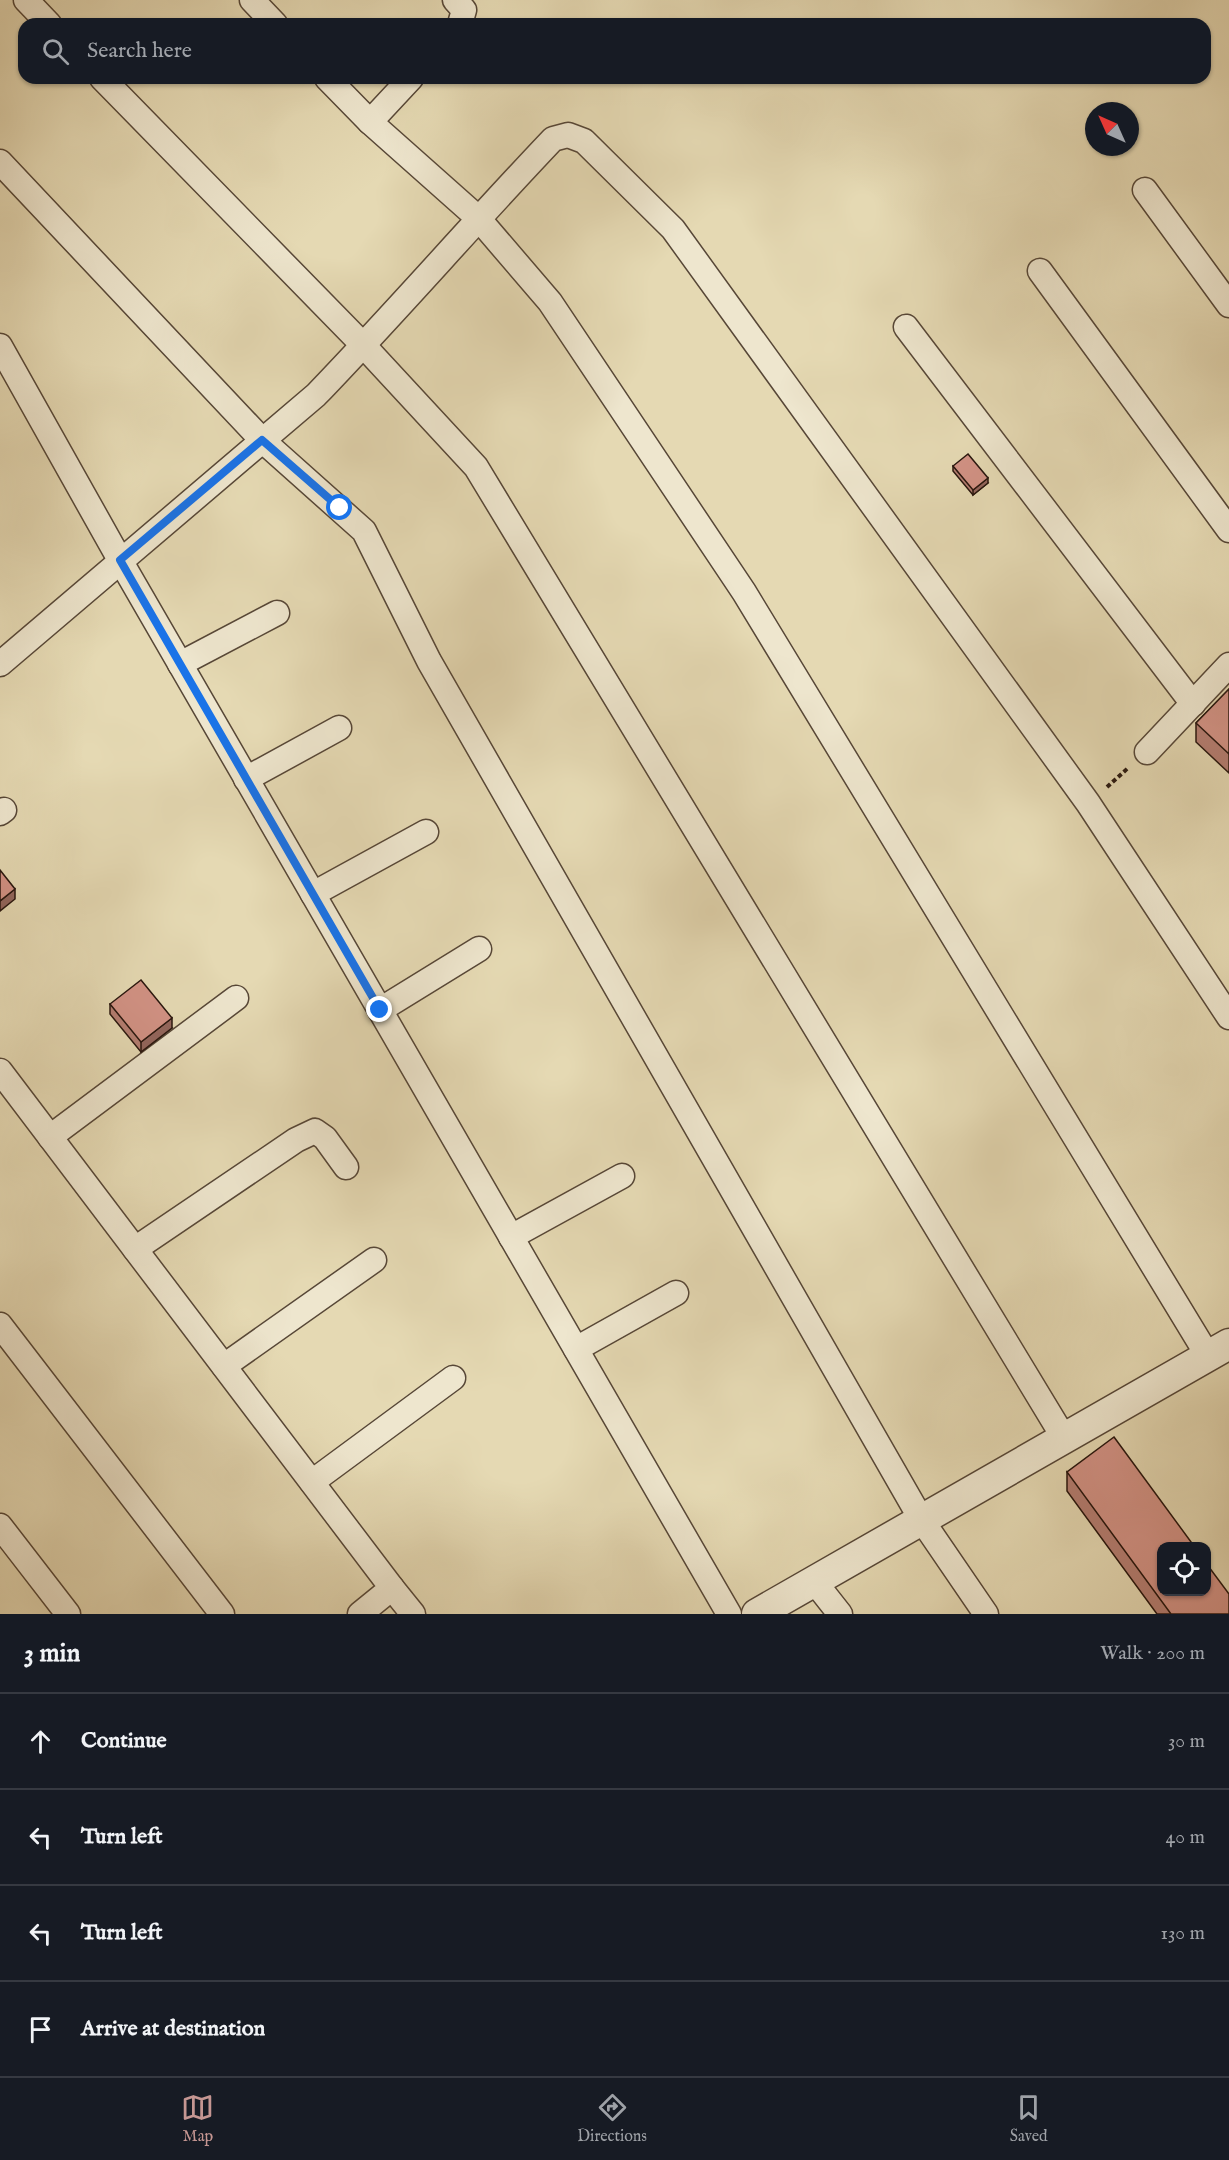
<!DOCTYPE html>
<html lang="en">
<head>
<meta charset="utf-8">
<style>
  body { margin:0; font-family:"IM FELL English",serif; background:#242831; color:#f1f3f6 }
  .controls { position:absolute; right:18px; bottom:18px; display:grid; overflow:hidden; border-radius:12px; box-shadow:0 2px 4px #0004 }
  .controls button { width:54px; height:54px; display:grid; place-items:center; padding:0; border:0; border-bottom:2px solid #363941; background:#171b24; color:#f1f3f6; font:30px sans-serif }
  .compass { position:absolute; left:1085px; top:102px; width:54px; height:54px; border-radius:50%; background:#171b24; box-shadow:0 2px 4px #0004; rotate:315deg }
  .stop { position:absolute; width:18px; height:18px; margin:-14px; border:4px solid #1a73e8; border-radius:50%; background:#fff }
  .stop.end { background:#1a73e8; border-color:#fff; box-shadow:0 2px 6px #0008 }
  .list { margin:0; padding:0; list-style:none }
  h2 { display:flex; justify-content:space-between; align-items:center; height:78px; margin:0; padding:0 24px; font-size:26px }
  h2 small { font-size:20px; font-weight:400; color:#9ea1a6 }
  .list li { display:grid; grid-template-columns:39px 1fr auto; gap:18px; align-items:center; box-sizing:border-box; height:96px; padding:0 24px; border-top:2px solid #363941 }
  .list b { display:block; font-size:22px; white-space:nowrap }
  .list em { font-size:20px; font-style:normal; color:#9ea1a6 }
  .icon { flex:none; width:33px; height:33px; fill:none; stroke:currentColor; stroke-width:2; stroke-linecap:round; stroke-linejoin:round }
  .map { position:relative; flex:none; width:1229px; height:1614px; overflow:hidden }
  .search { position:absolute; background:#171b24; box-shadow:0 2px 4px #0004; left:18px; right:18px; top:18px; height:66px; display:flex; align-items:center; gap:15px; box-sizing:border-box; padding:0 21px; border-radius:18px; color:#9ea1a6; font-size:22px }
  .sheet { height:462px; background:#171b24 }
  nav { display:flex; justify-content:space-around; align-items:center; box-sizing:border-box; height:84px; border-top:2px solid #363941; background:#171b24; font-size:16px; color:#9ea1a6 }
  nav a { display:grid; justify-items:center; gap:3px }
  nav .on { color:#c59692 }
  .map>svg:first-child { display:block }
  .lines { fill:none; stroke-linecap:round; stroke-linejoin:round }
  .minor-casing { stroke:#574737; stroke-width:27 }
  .tertiary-casing { stroke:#574737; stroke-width:33 }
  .path { stroke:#28160e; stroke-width:4; stroke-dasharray:4.5 3; stroke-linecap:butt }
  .minor { stroke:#eee6ce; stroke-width:24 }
  .tertiary { stroke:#eee6ce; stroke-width:30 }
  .wall { fill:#b57e72; stroke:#28160e; stroke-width:1.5 }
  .shaded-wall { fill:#93665d; stroke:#28160e; stroke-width:1.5 }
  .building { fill:#d29285; stroke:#28160e; stroke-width:1.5 }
  .route { stroke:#1a73e8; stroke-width:8 }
</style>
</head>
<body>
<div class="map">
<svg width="1229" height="1614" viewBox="0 0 1229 1614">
  <rect width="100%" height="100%" fill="#e5d9b3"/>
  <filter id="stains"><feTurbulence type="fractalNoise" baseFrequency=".00333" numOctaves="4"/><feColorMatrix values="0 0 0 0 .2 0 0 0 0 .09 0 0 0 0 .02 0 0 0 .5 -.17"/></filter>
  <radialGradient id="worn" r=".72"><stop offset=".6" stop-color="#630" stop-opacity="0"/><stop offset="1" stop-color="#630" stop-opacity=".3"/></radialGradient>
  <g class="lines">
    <g class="minor-casing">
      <g id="minor">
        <path d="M 26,0 L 49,24"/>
        <path d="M 252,0 L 275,24"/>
        <path d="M 455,0 L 464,10 L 460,24"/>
        <path d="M 102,78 L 364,346 L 476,467 L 1064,1438"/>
        <path d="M 327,78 L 370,122 L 478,218 L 550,302 L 744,592 L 1208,1356"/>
        <path d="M 370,122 L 411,78"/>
        <path d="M 0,162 L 262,440 L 364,531 L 429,661 L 921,1519 L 986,1614"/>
        <path d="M 1145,190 L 1229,305"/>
        <path d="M 1040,271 L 1229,530"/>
        <path d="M 906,327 L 1193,704"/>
        <path d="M 0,346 L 120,560 L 729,1614"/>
        <path d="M 0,664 L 316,395 C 397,311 473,223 553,139 L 568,135 L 584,141 L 673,229 L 1088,803 L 1229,1017"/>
        <path d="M 180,664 L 277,613"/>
        <path d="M 1147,752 L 1229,665"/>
        <path d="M 246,779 L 339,728"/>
        <path d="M 0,813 L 4,810"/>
        <path d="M 313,894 L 426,832"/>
        <path d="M 380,1010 L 479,949"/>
        <path d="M 0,1071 L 392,1588 L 360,1614"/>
        <path d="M 50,1137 L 236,998"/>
        <path d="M 511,1237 L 622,1176"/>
        <path d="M 135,1249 L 296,1140 L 315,1131 L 325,1138 L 346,1167"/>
        <path d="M 0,1325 L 222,1614"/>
        <path d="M 576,1349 L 676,1293"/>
        <path d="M 224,1366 L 374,1260"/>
        <path d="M 312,1482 L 453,1378"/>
        <path d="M 0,1526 L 68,1614"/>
        <path d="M 814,1581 L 840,1614"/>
        <path d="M 392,1588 L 413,1614"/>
      </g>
    </g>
    <g class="tertiary-casing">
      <path id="tertiary" d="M 757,1614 L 1229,1344"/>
    </g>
    <path class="path" d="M 1107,787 L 1128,768"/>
    <use href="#minor" class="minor"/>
    <use href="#tertiary" class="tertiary"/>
  </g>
  <g class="wall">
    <path d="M 953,466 L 988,483 L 973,495 L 953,471 Z"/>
    <path d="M 1229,689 L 1229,773 L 1196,742 L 1196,723 Z"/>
    <path d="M 110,1004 L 172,1028 L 141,1052 L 110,1014 Z"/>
    <path d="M 1067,1472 L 1229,1614 L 1157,1614 L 1067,1491 Z"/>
  </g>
  <g class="shaded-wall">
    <path d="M 988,478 L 988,483 L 973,495 L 973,490 Z"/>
    <path d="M 15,889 L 15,899 L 0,911 L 0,901 Z"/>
    <path d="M 172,1018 L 172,1028 L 141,1052 L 141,1042 Z"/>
  </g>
  <g class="building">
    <path d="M 968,454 L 988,478 L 973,490 L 953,466 Z"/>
    <path d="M 1229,689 L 1229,754 L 1196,723 Z"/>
    <path d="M 0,870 L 15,889 L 0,901 Z"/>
    <path d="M 141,980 L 172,1018 L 141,1042 L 110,1004 Z"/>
    <path d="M 1114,1437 L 1194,1546 L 1161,1546 L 1161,1592 L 1206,1592 L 1206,1563 L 1229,1594 L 1229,1614 L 1171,1614 L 1067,1472 Z"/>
  </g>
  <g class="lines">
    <path class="route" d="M 340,508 L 262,440 L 120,560 L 380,1010"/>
  </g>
  <rect width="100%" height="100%" filter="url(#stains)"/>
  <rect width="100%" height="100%" fill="url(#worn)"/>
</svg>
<div class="controls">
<button><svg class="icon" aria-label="locate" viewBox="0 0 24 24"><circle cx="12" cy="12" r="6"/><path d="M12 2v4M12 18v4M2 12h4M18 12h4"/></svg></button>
</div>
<svg class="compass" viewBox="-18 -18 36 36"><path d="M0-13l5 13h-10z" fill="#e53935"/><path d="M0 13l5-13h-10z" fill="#9ea1a6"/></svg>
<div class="stop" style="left:340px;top:508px"></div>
<div class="stop end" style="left:380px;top:1010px"></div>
<div class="search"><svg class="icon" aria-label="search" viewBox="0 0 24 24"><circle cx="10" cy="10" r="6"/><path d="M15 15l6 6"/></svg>Search here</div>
</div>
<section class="sheet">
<h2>3 min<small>Walk · 200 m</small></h2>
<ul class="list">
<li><svg class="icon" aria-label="ahead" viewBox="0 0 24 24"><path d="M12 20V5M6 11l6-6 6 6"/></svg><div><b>Continue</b></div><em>30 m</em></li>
<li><svg class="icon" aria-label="left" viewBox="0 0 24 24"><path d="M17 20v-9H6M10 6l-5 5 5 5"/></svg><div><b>Turn left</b></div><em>40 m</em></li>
<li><svg class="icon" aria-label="left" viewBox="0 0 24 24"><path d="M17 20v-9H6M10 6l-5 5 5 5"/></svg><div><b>Turn left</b></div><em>130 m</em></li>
<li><svg class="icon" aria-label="arrive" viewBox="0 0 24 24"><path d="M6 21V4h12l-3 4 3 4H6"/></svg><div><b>Arrive at destination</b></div></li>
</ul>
</section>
<nav>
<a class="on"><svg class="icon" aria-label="map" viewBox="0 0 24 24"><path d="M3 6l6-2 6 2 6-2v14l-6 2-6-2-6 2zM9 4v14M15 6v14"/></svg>Map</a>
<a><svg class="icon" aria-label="directions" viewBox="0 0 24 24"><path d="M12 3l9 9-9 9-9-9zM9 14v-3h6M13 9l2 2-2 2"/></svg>Directions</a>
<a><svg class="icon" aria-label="saved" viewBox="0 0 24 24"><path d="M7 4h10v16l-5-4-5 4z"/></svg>Saved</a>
</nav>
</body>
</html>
